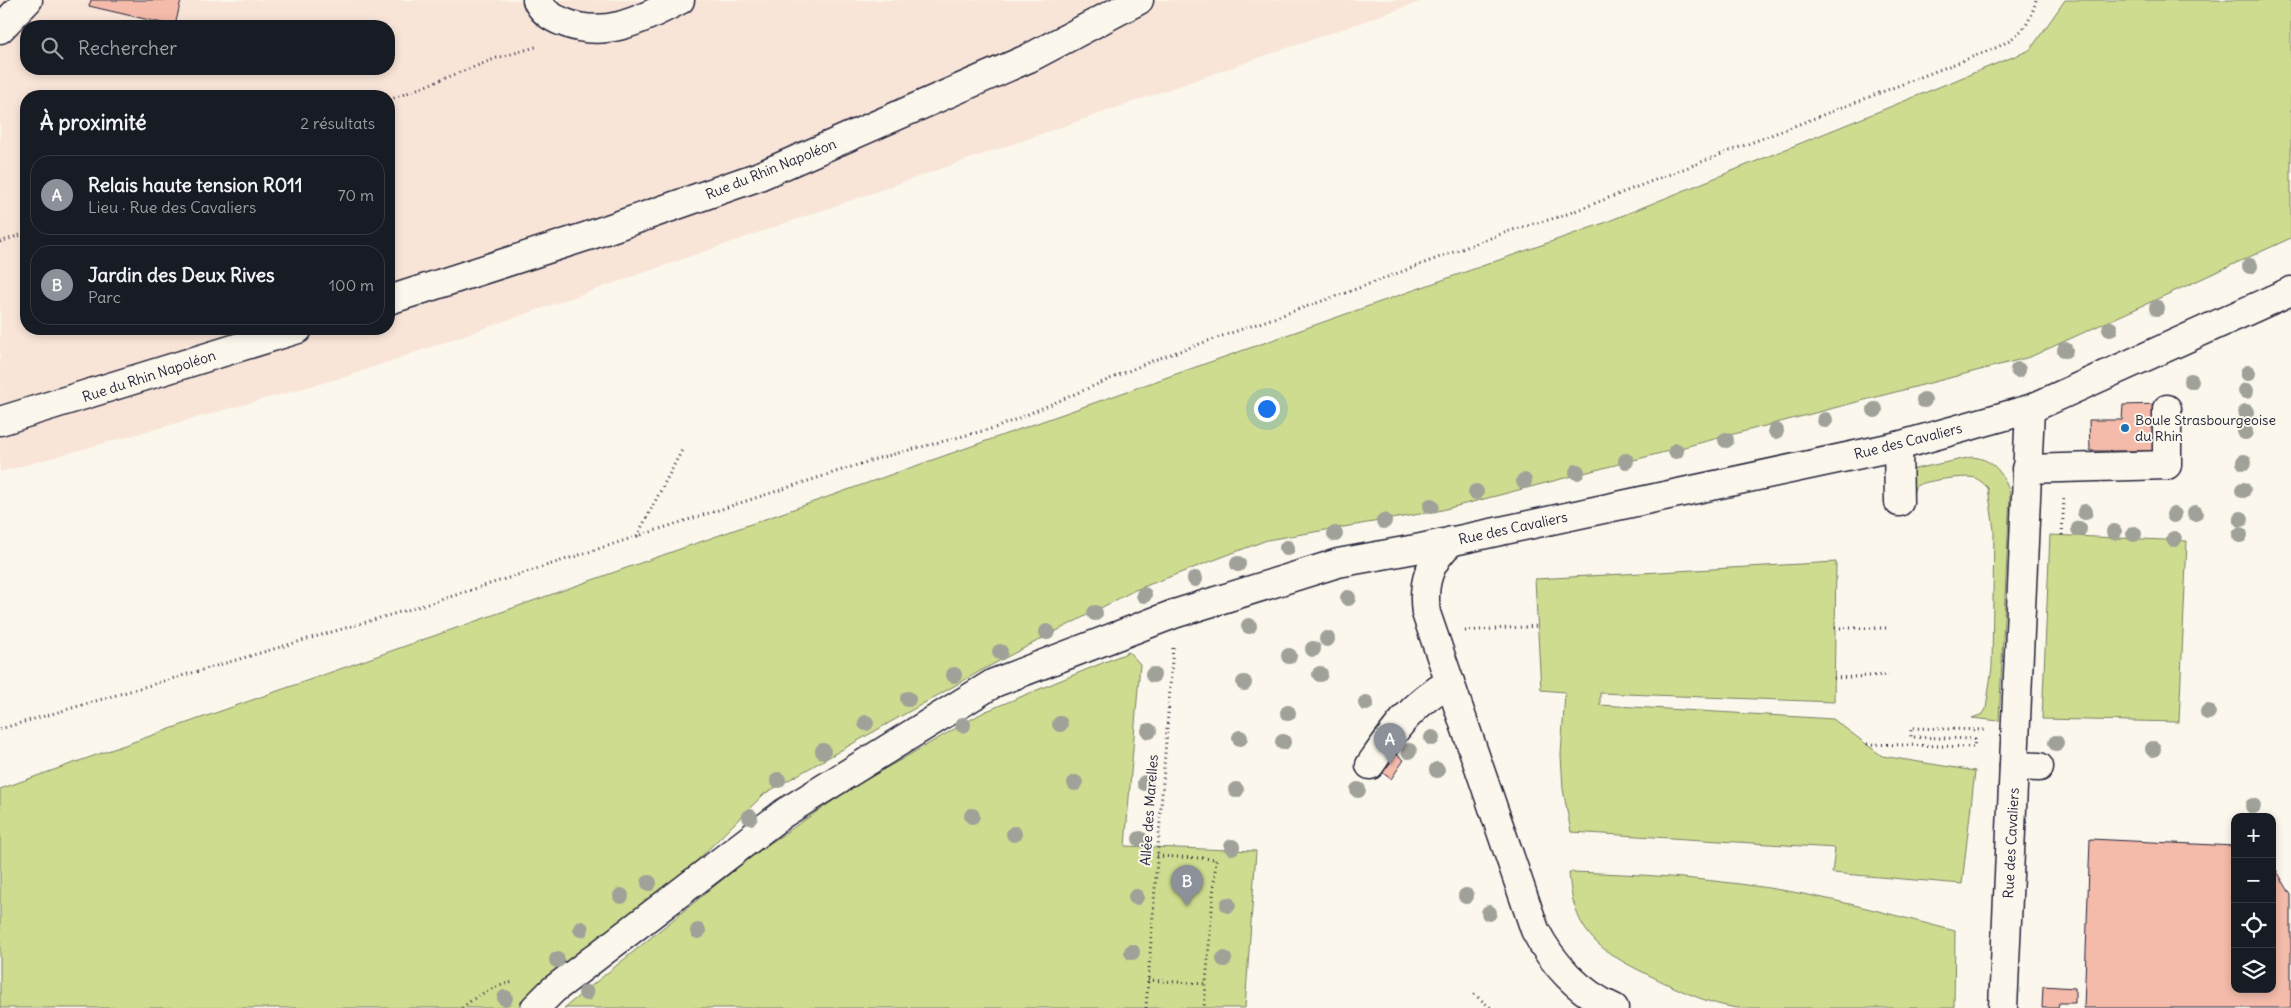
<!DOCTYPE html>
<html lang="fr">
<head>
<meta charset="utf-8">
<style>
  body { margin:0; font-family:Delius,sans-serif; background:#20242c; color:#f1f3f6 }
  .controls { position:absolute; right:15px; bottom:15px; display:grid; overflow:hidden; border-radius:10px; box-shadow:0 2px 8px #0003 }
  .controls button { width:45px; height:45px; display:grid; place-items:center; padding:0; border:0; border-bottom:1px solid #363941; background:#171b24; color:#f1f3f6; font:25px sans-serif }
  .you { position:absolute; left:1266px; top:408px; width:18px; height:18px; margin:-12px; border:4px solid #fff; border-radius:50%; background:#1a73e8; box-shadow:0 0 0 8px #1a73e833 }
  .badge { display:grid; place-items:center; width:32px; height:32px; border-radius:50%; background:#8c9099; color:#fff; font-size:16px; font-weight:700 }
  .pin { position:absolute; translate:-50% -41px; filter:drop-shadow(0 1px 2px #0008) }
  .pin::after { content:''; position:absolute; top:26px; width:18px; height:15px; background:inherit; clip-path:polygon(0 0,100% 0,50% 100%) }
  .list { margin:0; padding:0; list-style:none }
  h2 { display:flex; justify-content:space-between; align-items:center; height:65px; margin:0; padding:0 20px; font-size:21px }
  h2 small { font-size:16px; font-weight:400; color:#9ea1a6 }
  .list li { display:grid; grid-template-columns:32px 1fr auto; gap:15px; align-items:center; box-sizing:border-box; height:80px; margin:0 10px 10px; padding:0 10px; border:1px solid #363941; border-radius:20px }
  .list b { display:block; font-size:19px; white-space:nowrap }
  .list p { margin:0; font-size:16px; white-space:nowrap; color:#9ea1a6 }
  .list em { font-size:16px; font-style:normal; color:#9ea1a6 }
  .icon { flex:none; width:28px; height:28px; fill:none; stroke:currentColor; stroke-width:2; stroke-linecap:round; stroke-linejoin:round }
  .map { position:relative; flex:none; width:2291px; height:1008px; overflow:hidden }
  .search { position:absolute; background:#171b24; box-shadow:0 2px 8px #0003; left:20px; top:20px; width:375px; height:55px; display:flex; align-items:center; gap:12px; box-sizing:border-box; padding:0 18px; border-radius:20px; color:#9ea1a6; font-size:19px }
  .panel { position:absolute; background:#171b24; box-shadow:0 2px 8px #0003; left:20px; top:90px; width:375px; height:245px; border-radius:20px }
  .map>svg:first-child { display:block }
  .built { fill:#f9e5d8; fill-rule:evenodd }
  .green { fill:#cedc8f; stroke:#787f65 }
  .building { fill:#f4bbaa; stroke:#22223b }
  .lines { fill:none; stroke-linecap:round; stroke-linejoin:round }
  .minor-casing { stroke:#22223b; stroke-width:31 }
  .major-casing { stroke:#22223b; stroke-width:31 }
  .path { stroke:#22223b; stroke-width:3; stroke-dasharray:1 4; stroke-linecap:butt }
  .minor { stroke:#fbf7ec; stroke-width:28 }
  .major { stroke:#fbf7ec; stroke-width:28 }
  .tree { fill:#a0a198 }
  .poi-dot { fill:#1f6fb2; stroke:#fbf7ec; stroke-width:2 }
  .labels { text-anchor:middle; dominant-baseline:central; stroke-width:4; stroke-linejoin:round; paint-order:stroke }
  .street-label { font-size:14px; fill:#22223b; stroke:#fbf7ec }
  .poi-label { font-size:14px; fill:#22223b; stroke:#fbf7ec; text-anchor:start }
</style>
</head>
<body>
<div class="map">
<svg width="2291" height="1008" viewBox="0 0 2291 1008">
  <rect width="100%" height="100%" fill="#fbf7ec"/>
  <filter id="ink" filterUnits="userSpaceOnUse"><feTurbulence type="fractalNoise" baseFrequency=".02" numOctaves="2"/><feDisplacementMap in="SourceGraphic" scale="10" xChannelSelector="R" yChannelSelector="G"/><feConvolveMatrix kernelMatrix="1 2 1 2 8 2 1 2 1" color-interpolation-filters="sRGB"/></filter>
  <g filter="url(#ink)">
    <path class="built" d="M 0,0 L 1425,0 L 348,376 L 0,472 ZM 26,26 L 389,26 L 389,69 L 26,69 ZM 26,96 L 389,96 L 389,329 L 26,329 Z"/>
    <g class="green">
      <path d="M 2065,0 L 2291,0 L 2291,238 L 2030,357 L 1438,511 L 1267,540 L 1135,590 L 984,669 L 764,794 L 549,1008 L 0,1008 L 0,789 L 1604,223 L 2030,50 Z"/>
      <path d="M 1972,457 C 1994,459 2004,474 2010,494 L 1999,721 L 1972,718 L 1983,714 L 1986,709 L 1992,667 L 1994,530 L 1988,488 C 1984,484 1980,480 1975,478 C 1966,475 1920,481 1915,487 L 1912,499 L 1905,471 Z"/>
      <path d="M 2050,535 L 2187,541 L 2179,722 L 2042,719 Z"/>
      <path d="M 1836,562 L 1834,702 L 1600,693 L 1600,705 L 1833,719 L 1882,756 L 1975,771 L 1962,884 L 1832,873 L 1835,848 L 1571,832 L 1563,789 L 1561,755 L 1565,692 L 1541,690 L 1535,579 Z"/>
      <path d="M 1129,652 L 1140,664 L 1125,846 L 1256,851 L 1245,1008 L 564,1008 L 754,854 L 855,786 L 984,712 Z"/>
      <path d="M 1569,872 C 1644,874 1719,879 1793,892 C 1848,902 1901,917 1955,931 L 1954,1008 C 1905,1008 1855,1008 1806,1008 C 1784,1008 1760,1008 1738,1008 C 1712,1005 1686,993 1663,982 C 1608,955 1573,941 1569,872 Z"/>
    </g>
    <g class="building">
      <path d="M 91,0 L 181,0 L 175,26 L 89,6 Z"/>
      <path d="M 2160,404 L 2160,451 L 2090,451 L 2089,420 L 2122,420 L 2123,405 Z"/>
      <path d="M 1389,749 L 1404,760 L 1391,779 L 1376,768 Z"/>
      <path d="M 2090,839 L 2235,846 L 2235,989 L 2272,989 L 2272,863 L 2291,895 L 2291,1008 L 2084,1008 Z"/>
      <path d="M 2043,986 L 2075,988 L 2075,1003 L 2059,1003 L 2058,1008 L 2042,1008 Z"/>
    </g>
    <g class="lines">
      <g class="minor-casing">
        <g id="minor">
          <path d="M 537,0 C 542,11 552,18 563,22 C 605,40 642,19 680,0"/>
          <path d="M 0,29 L 28,0"/>
          <path d="M 1898,446 L 1899,502"/>
          <path d="M 2026,469 L 2167,465 L 2167,409"/>
          <path d="M 1452,541 C 1429,561 1422,583 1426,613 L 1535,930 C 1552,963 1579,993 1614,1008"/>
          <path d="M 1370,765 C 1396,728 1410,706 1450,682"/>
          <path d="M 2014,766 L 2039,767"/>
          <path d="M 535,1008 L 553,990 L 784,813 L 994,683 L 1174,614 L 1338,563 L 1421,548 L 1898,446 L 2030,409 L 2291,291"/>
          <path d="M 2003,1008 L 2030,409"/>
        </g>
      </g>
      <g class="major-casing">
        <g id="major">
          <path d="M 389,300 L 588,236 L 757,177 L 1029,58 L 1139,0"/>
          <path d="M 0,421 L 298,329"/>
        </g>
      </g>
      <g class="path">
        <path d="M 389,100 L 497,58 L 539,46"/>
        <path d="M 0,242 L 26,233"/>
        <path d="M 2062,535 L 2064,499"/>
        <path d="M 637,536 L 683,448"/>
        <path d="M 1835,628 L 1890,628"/>
        <path d="M 1465,631 L 1538,626"/>
        <path d="M 1834,678 L 1889,675"/>
        <path d="M 0,729 L 431,603 L 879,458 L 998,427 L 1154,360 L 1348,292 L 1509,231 L 1562,216 L 1998,47 C 2022,33 2029,27 2036,0"/>
        <path d="M 1867,744 L 1974,747 L 1975,739 L 1911,737 L 1911,728 L 1985,730"/>
        <path d="M 1157,856 L 1216,859 L 1204,1008"/>
        <path d="M 1148,980 L 1206,984"/>
        <path d="M 1474,994 L 1491,1008"/>
        <path d="M 462,1008 C 478,994 494,986 514,982"/>
        <path d="M 1146,1008 L 1173,647"/>
      </g>
      <use href="#minor" class="minor"/>
      <use href="#major" class="major"/>
    </g>
    <g class="tree">
      <circle cx="2250" cy="266" r="8"/>
      <circle cx="2157" cy="308" r="8"/>
      <circle cx="2110" cy="329" r="8"/>
      <circle cx="2065" cy="350" r="8"/>
      <circle cx="2018" cy="370" r="8"/>
      <circle cx="2248" cy="373" r="8"/>
      <circle cx="2191" cy="381" r="8"/>
      <circle cx="2246" cy="391" r="8"/>
      <circle cx="1924" cy="400" r="8"/>
      <circle cx="1875" cy="410" r="8"/>
      <circle cx="2246" cy="412" r="8"/>
      <circle cx="1825" cy="420" r="8"/>
      <circle cx="1776" cy="431" r="8"/>
      <circle cx="2245" cy="432" r="8"/>
      <circle cx="1726" cy="440" r="8"/>
      <circle cx="1676" cy="451" r="8"/>
      <circle cx="1626" cy="461" r="8"/>
      <circle cx="2244" cy="462" r="8"/>
      <circle cx="1577" cy="472" r="8"/>
      <circle cx="1524" cy="481" r="8"/>
      <circle cx="2243" cy="490" r="8"/>
      <circle cx="1476" cy="492" r="8"/>
      <circle cx="1431" cy="506" r="8"/>
      <circle cx="2085" cy="512" r="8"/>
      <circle cx="2195" cy="513" r="8"/>
      <circle cx="2174" cy="515" r="8"/>
      <circle cx="2241" cy="519" r="8"/>
      <circle cx="1384" cy="521" r="8"/>
      <circle cx="2079" cy="529" r="8"/>
      <circle cx="2114" cy="532" r="8"/>
      <circle cx="1335" cy="534" r="8"/>
      <circle cx="2134" cy="534" r="8"/>
      <circle cx="2240" cy="535" r="8"/>
      <circle cx="2174" cy="539" r="8"/>
      <circle cx="1287" cy="548" r="8"/>
      <circle cx="1238" cy="564" r="8"/>
      <circle cx="1195" cy="579" r="8"/>
      <circle cx="1144" cy="595" r="8"/>
      <circle cx="1348" cy="598" r="8"/>
      <circle cx="1095" cy="613" r="8"/>
      <circle cx="1249" cy="626" r="8"/>
      <circle cx="1047" cy="632" r="8"/>
      <circle cx="1327" cy="639" r="8"/>
      <circle cx="1313" cy="649" r="8"/>
      <circle cx="1000" cy="652" r="8"/>
      <circle cx="1289" cy="656" r="8"/>
      <circle cx="1320" cy="674" r="8"/>
      <circle cx="954" cy="675" r="8"/>
      <circle cx="1153" cy="675" r="8"/>
      <circle cx="1244" cy="683" r="8"/>
      <circle cx="908" cy="699" r="8"/>
      <circle cx="1366" cy="703" r="8"/>
      <circle cx="2208" cy="712" r="8"/>
      <circle cx="1288" cy="713" r="8"/>
      <circle cx="866" cy="723" r="8"/>
      <circle cx="1060" cy="724" r="8"/>
      <circle cx="963" cy="725" r="8"/>
      <circle cx="1149" cy="731" r="8"/>
      <circle cx="1240" cy="738" r="8"/>
      <circle cx="1432" cy="738" r="8"/>
      <circle cx="1283" cy="742" r="8"/>
      <circle cx="2056" cy="743" r="8"/>
      <circle cx="2153" cy="749" r="8"/>
      <circle cx="823" cy="751" r="8"/>
      <circle cx="1409" cy="751" r="8"/>
      <circle cx="1437" cy="770" r="8"/>
      <circle cx="778" cy="780" r="8"/>
      <circle cx="1075" cy="783" r="8"/>
      <circle cx="1145" cy="783" r="8"/>
      <circle cx="1236" cy="790" r="8"/>
      <circle cx="1358" cy="790" r="8"/>
      <circle cx="2253" cy="806" r="8"/>
      <circle cx="972" cy="816" r="8"/>
      <circle cx="750" cy="817" r="8"/>
      <circle cx="1014" cy="834" r="8"/>
      <circle cx="1140" cy="839" r="8"/>
      <circle cx="1232" cy="847" r="8"/>
      <circle cx="649" cy="883" r="8"/>
      <circle cx="621" cy="896" r="8"/>
      <circle cx="1466" cy="896" r="8"/>
      <circle cx="1136" cy="897" r="8"/>
      <circle cx="1228" cy="905" r="8"/>
      <circle cx="1489" cy="913" r="8"/>
      <circle cx="581" cy="929" r="8"/>
      <circle cx="698" cy="931" r="8"/>
      <circle cx="1132" cy="952" r="8"/>
      <circle cx="1224" cy="959" r="8"/>
      <circle cx="557" cy="960" r="8"/>
      <circle cx="586" cy="993" r="8"/>
      <circle cx="505" cy="998" r="8"/>
    </g>
  </g>
  <circle class="poi-dot" cx="2125" cy="428" r="5"/>
  <g class="labels">
    <g class="street-label">
      <text transform="translate(771 169) rotate(-22)">Rue du Rhin Napoléon</text>
      <text transform="translate(149 376) rotate(-18)">Rue du Rhin Napoléon</text>
      <text transform="translate(1908 441) rotate(-14)">Rue des Cavaliers</text>
      <text transform="translate(1513 528) rotate(-12)">Rue des Cavaliers</text>
      <text transform="translate(1149 810) rotate(-86)">Allée des Marelles</text>
      <text transform="translate(2011 843) rotate(-87)">Rue des Cavaliers</text>
    </g>
    <g class="poi-label">
      <text x="2135" y="420">Boule Strasbourgeoise<tspan x="2135" dy="16">du Rhin</tspan></text>
    </g>
  </g>
</svg>
<div class="controls">
<button>+</button>
<button>−</button>
<button><svg class="icon" aria-label="locate" viewBox="0 0 24 24"><circle cx="12" cy="12" r="6"/><path d="M12 2v4M12 18v4M2 12h4M18 12h4"/></svg></button>
<button><svg class="icon" aria-label="layers" viewBox="0 0 24 24"><path d="M12 4l9 5-9 5-9-5zM3 14l9 5 9-5"/></svg></button>
</div>
<div class="you"></div>
<div class="pin badge" style="left:1390px;top:764px">A</div>
<div class="pin badge" style="left:1187px;top:906px">B</div>
<div class="search"><svg class="icon" aria-label="search" viewBox="0 0 24 24"><circle cx="10" cy="10" r="6"/><path d="M15 15l6 6"/></svg>Rechercher</div>
<section class="panel">
<h2>À proximité<small>2 résultats</small></h2>
<ul class="list">
<li><span class="badge">A</span><div><b>Relais haute tension R011</b><p>Lieu · Rue des Cavaliers</p></div><em>70 m</em></li>
<li><span class="badge">B</span><div><b>Jardin des Deux Rives</b><p>Parc</p></div><em>100 m</em></li>
</ul>
</section>
</div>
</body>
</html>
